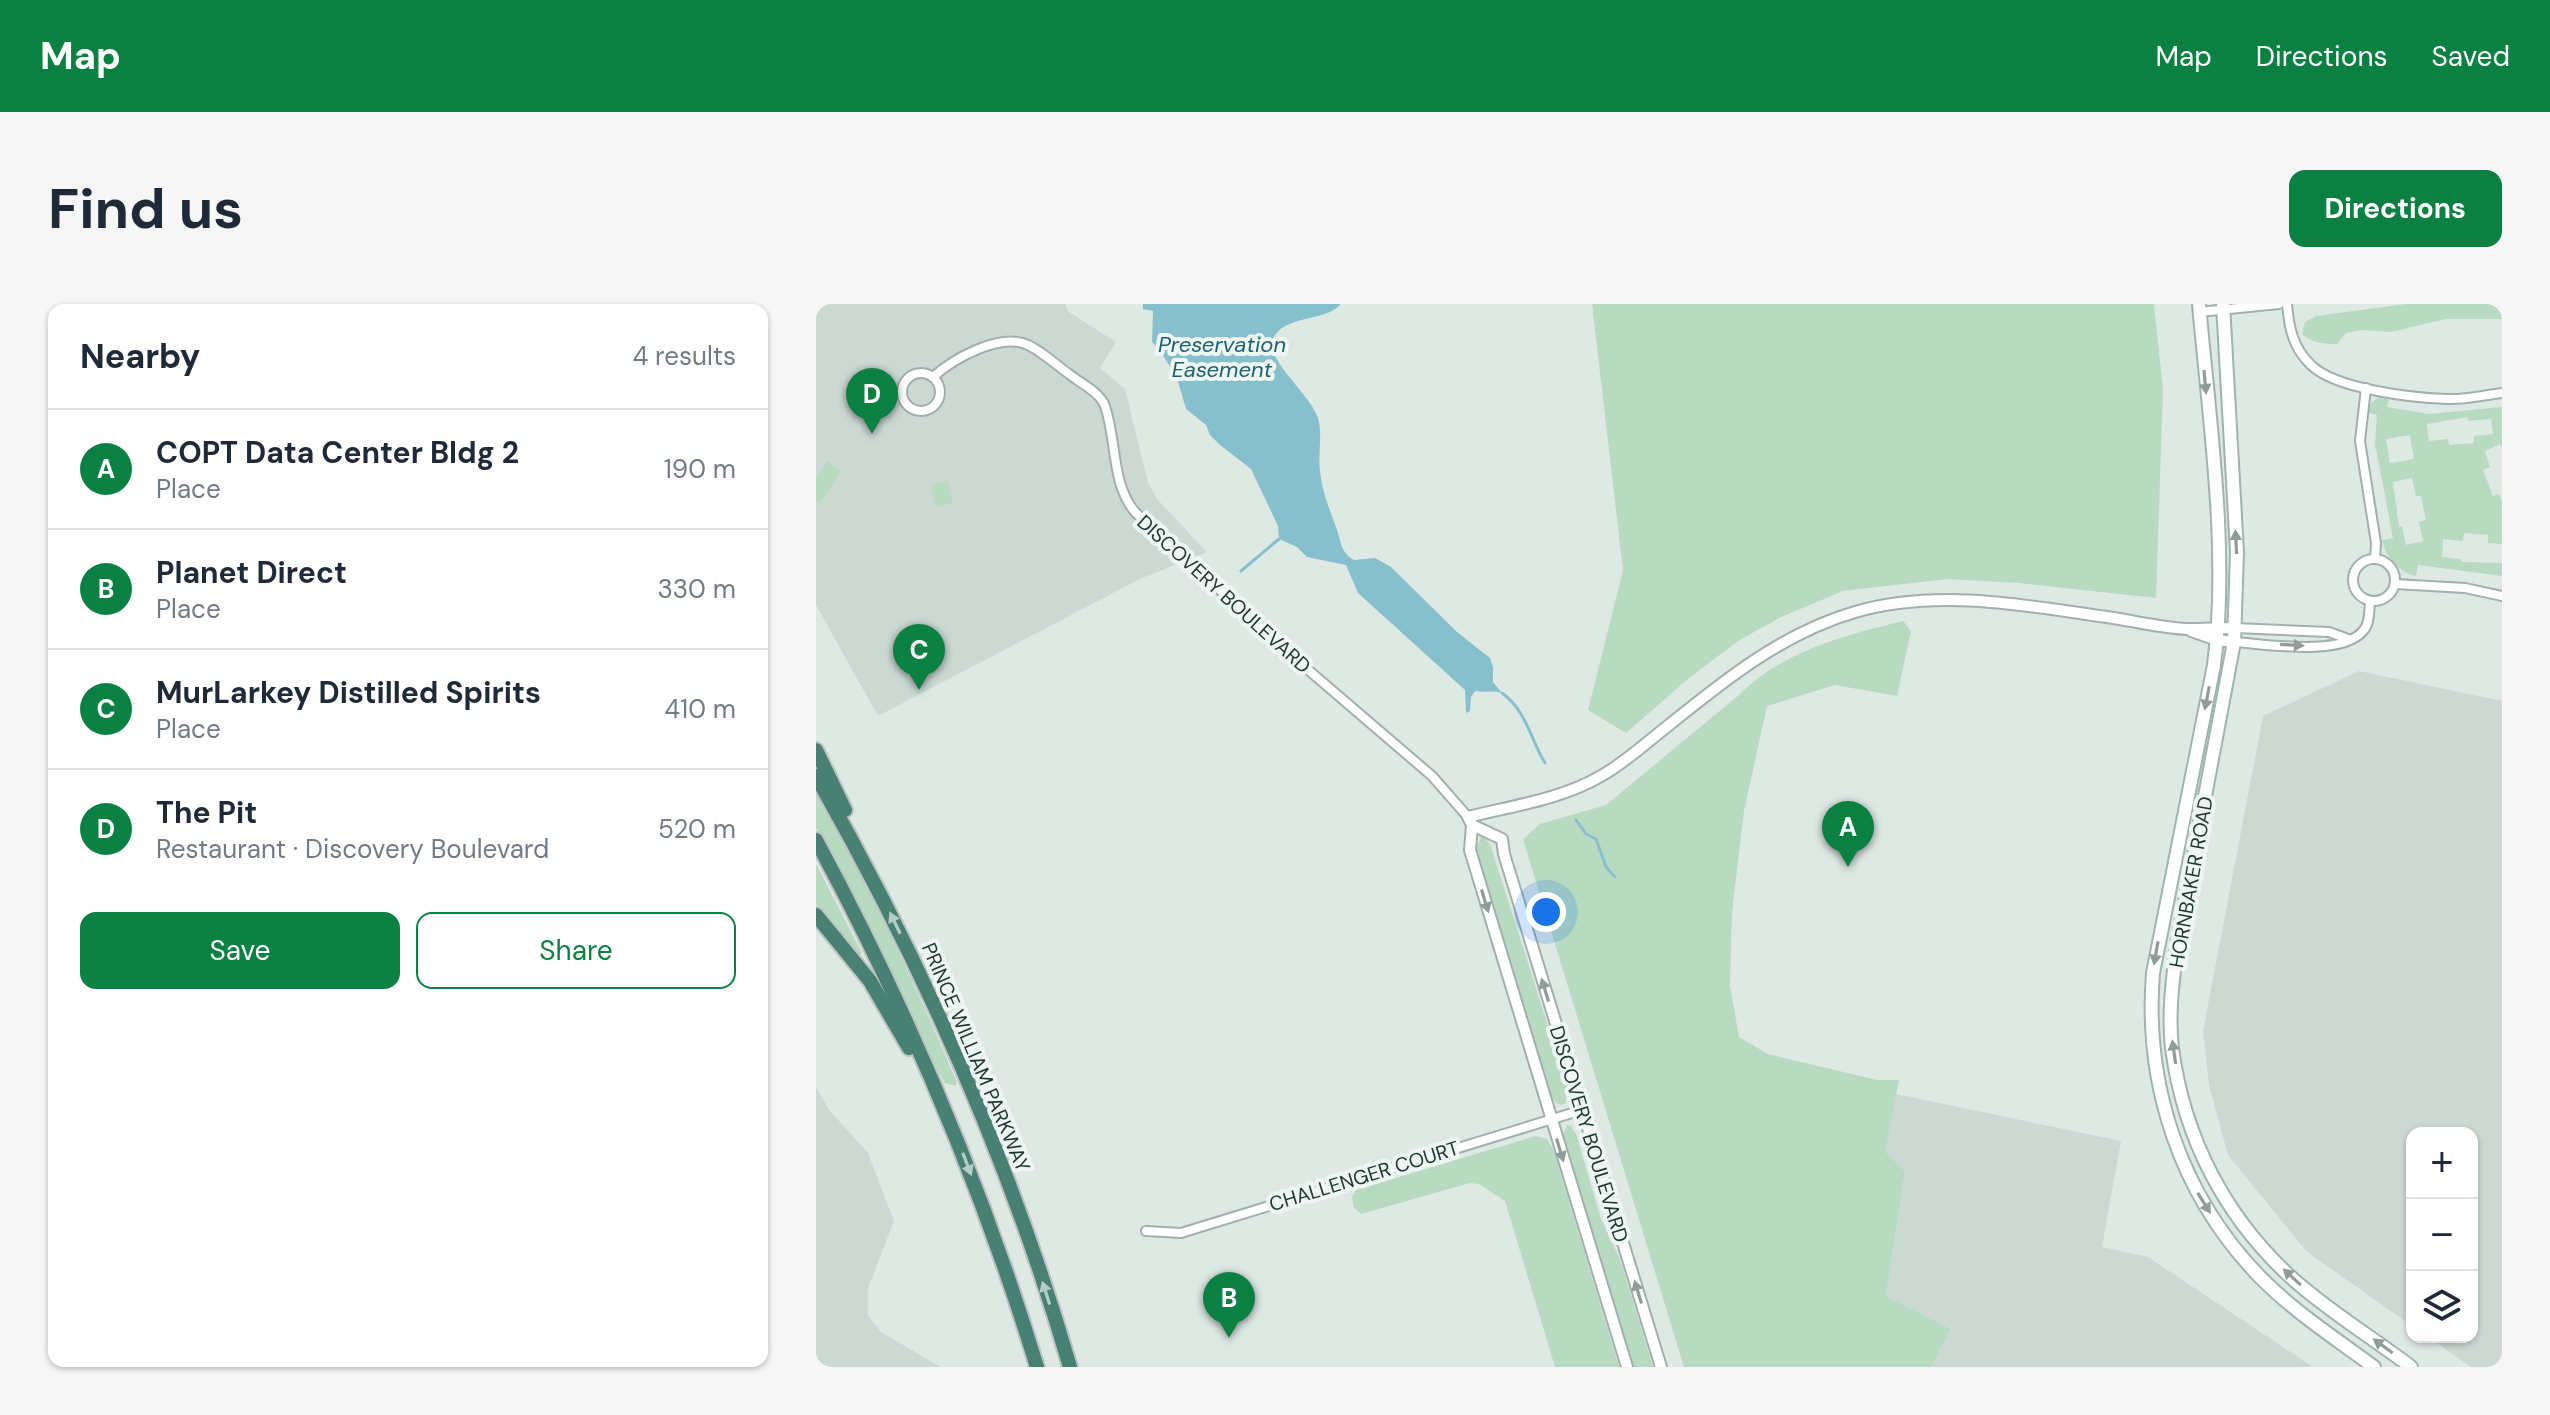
<!DOCTYPE html>
<html lang="en">
<head>
<meta charset="utf-8">
<style>
  body { margin:0; font-family:"DM Sans",sans-serif; background:#f6f6f7; color:#1f2937 }
  .controls { position:absolute; right:24px; bottom:24px; display:grid; overflow:hidden; border-radius:16px; box-shadow:0 2px 6px #0004 }
  .controls button { width:72px; height:72px; display:grid; place-items:center; padding:0; border:0; border-bottom:2px solid #e0e1e3; background:#fff; color:#1f2937; font:40px sans-serif }
  .you { position:absolute; left:730px; top:608px; width:28px; height:28px; margin:-20px; border:6px solid #fff; border-radius:50%; background:#1a73e8; box-shadow:0 0 0 12px #1a73e833 }
  .badge { display:grid; place-items:center; width:52px; height:52px; border-radius:50%; background:#0b8043; color:#fff; font-size:26px; font-weight:700 }
  .pin { position:absolute; translate:-50% -66px; filter:drop-shadow(0 2px 4px #0008) }
  .pin::after { content:''; position:absolute; top:42px; width:28px; height:24px; background:inherit; clip-path:polygon(0 0,100% 0,50% 100%) }
  .list { margin:0; padding:0; list-style:none }
  h2 { display:flex; justify-content:space-between; align-items:center; height:104px; margin:0; padding:0 32px; font-size:34px }
  h2 small { font-size:26px; font-weight:400; color:#747a83 }
  .list li { display:grid; grid-template-columns:52px 1fr auto; gap:24px; align-items:center; box-sizing:border-box; height:120px; padding:0 32px; border-top:2px solid #e0e1e3 }
  .list b { display:block; font-size:30px; white-space:nowrap }
  .list p { margin:0; font-size:26px; white-space:nowrap; color:#747a83 }
  .list em { font-size:26px; font-style:normal; color:#747a83 }
  .actions { display:flex; gap:16px; padding:24px 32px }
  .actions a { flex:1; padding:18px 0; border:2px solid #0b8043; border-radius:16px; text-align:center; font-size:28px; color:#0b8043 }
  .actions .main { background:#0b8043; color:#fff }
  .icon { flex:none; width:44px; height:44px; fill:none; stroke:currentColor; stroke-width:2; stroke-linecap:round; stroke-linejoin:round }
  .map { position:relative; flex:none; width:1686px; height:1063px; overflow:hidden; border-radius:16px }
  header { display:flex; align-items:center; gap:48px; box-sizing:border-box; height:112px; padding:0 40px; background:#0b8043; color:#fff }
  header strong { font-size:38px }
  nav { display:flex; gap:44px; margin-inline-start:auto; font-size:28px }
  .intro { display:flex; align-items:center; justify-content:space-between; box-sizing:border-box; height:192px; padding:0 48px }
  h1 { margin:0; font-size:56px }
  .button { padding:20px 36px; border-radius:16px; background:#0b8043; color:#fff; font-size:28px; font-weight:700 }
  main { display:flex; gap:48px; padding:0 48px }
  aside { flex:1; background:#fff; border-radius:16px; box-shadow:0 2px 6px #0004 }
  .map>svg:first-child { display:block }
  .built { fill:#ccd9d3 }
  .green { fill:#b7dac1; fill-rule:evenodd }
  .water { fill:#87c0cd }
  .lines { fill:none; stroke-linecap:round; stroke-linejoin:round }
  .stream { stroke:#87c0cd; stroke-width:3 }
  .minor-casing { stroke:#a1b0ab; stroke-width:12 }
  .tertiary-casing { stroke:#a1b0ab; stroke-width:14 }
  .secondary-casing { stroke:#9eb4ad; stroke-width:16 }
  .trunk-casing { stroke:#bcc3c2; stroke-width:18 }
  .minor { stroke:#fff; stroke-width:8 }
  .tertiary { stroke:#fff; stroke-width:10 }
  .secondary { stroke:#fff; stroke-width:12 }
  .trunk { stroke:#488074; stroke-width:14 }
  .oneway { fill:#909c98 }
  .oneway2 { fill:#b4cdc6 }
  .labels { text-anchor:middle; dominant-baseline:central; stroke-width:8; stroke-linejoin:round; paint-order:stroke }
  .street-label { font-size:20px; fill:#203832; stroke:#eef6f2 }
  .water-label { font-size:22px; font-style:italic; fill:#1d6071; stroke:#eef6f2 }
</style>
</head>
<body>
<header>
<strong>Map</strong>
<nav><a>Map</a><a>Directions</a><a>Saved</a></nav>
</header>
<div class="intro"><h1>Find us</h1><a class="button">Directions</a></div>
<main>
<aside>
<h2>Nearby<small>4 results</small></h2>
<ul class="list">
<li><span class="badge">A</span><div><b>COPT Data Center Bldg 2</b><p>Place</p></div><em>190 m</em></li>
<li><span class="badge">B</span><div><b>Planet Direct</b><p>Place</p></div><em>330 m</em></li>
<li><span class="badge">C</span><div><b>MurLarkey Distilled Spirits</b><p>Place</p></div><em>410 m</em></li>
<li><span class="badge">D</span><div><b>The Pit</b><p>Restaurant · Discovery Boulevard</p></div><em>520 m</em></li>
</ul>
<div class="actions"><a class="main">Save</a><a>Share</a></div>
</aside>
<div class="map">
<svg width="1686" height="1063" viewBox="0 0 1686 1063">
  <rect width="100%" height="100%" fill="#dee9e4"/>
  <g class="built">
    <path d="M 0,0 L 249,0 L 253,8 L 300,38 L 284,64 L 309,85 L 332,179 L 341,195 L 391,248 L 324,275 L 62,412 L 0,301 Z"/>
    <path d="M 1543,367 L 1686,397 L 1686,1063 L 1655,1063 L 1612,1033 L 1656,1033 L 1656,829 L 1596,829 L 1596,1022 L 1491,948 L 1412,851 L 1393,781 L 1387,727 L 1447,412 Z"/>
    <path d="M 0,783 L 14,807 L 52,849 L 78,917 L 52,984 L 52,1011 L 65,1028 L 125,1063 L 0,1063 Z"/>
    <path d="M 1080,790 L 1305,837 L 1286,943 L 1332,953 L 1497,1063 L 1115,1063 L 1135,1025 L 1070,992 L 1089,869 L 1068,848 Z"/>
  </g>
  <g class="green">
    <path d="M 776,0 L 1338,0 L 1347,86 L 1340,294 L 1203,279 L 1131,275 L 1027,287 L 963,314 L 922,337 L 873,374 L 810,429 L 772,406 L 807,266 Z"/>
    <path d="M 1590,0 L 1686,0 L 1686,15 L 1630,15 L 1575,28 L 1546,26 L 1530,29 L 1521,40 C 1509,40 1495,39 1486,30 L 1489,18 L 1500,12 Z"/>
    <path d="M 1564,92 L 1573,94 L 1571,103 L 1613,110 L 1686,103 L 1686,143 L 1684,140 L 1669,147 L 1674,163 L 1667,166 L 1677,192 L 1683,190 L 1686,198 L 1686,240 L 1672,239 L 1672,231 L 1648,229 L 1647,237 L 1627,235 L 1626,253 L 1645,255 L 1646,258 L 1686,259 L 1686,272 L 1602,261 L 1600,272 C 1583,269 1569,252 1566,236 L 1577,234 L 1559,140 L 1561,111 L 1553,109 L 1554,100 ZM 1652,113 L 1652,117 L 1675,115 L 1677,130 L 1658,132 L 1658,139 L 1633,141 L 1632,135 L 1613,137 L 1611,120 ZM 1594,131 L 1598,155 L 1574,159 L 1570,135 ZM 1596,174 L 1600,192 L 1605,192 L 1610,216 L 1603,218 L 1607,237 L 1590,241 L 1586,222 L 1583,223 L 1577,178 Z"/>
    <path d="M 11,157 L 25,167 L 4,199 L 0,197 L 0,173 Z"/>
    <path d="M 132,177 L 137,199 L 119,203 L 115,180 Z"/>
    <path d="M 1087,317 L 1095,327 L 1081,392 L 1019,381 L 951,402 L 928,507 L 916,608 L 914,682 L 923,733 L 952,750 L 1061,776 L 1083,776 L 1069,848 L 1089,868 L 1070,992 L 1135,1025 L 1115,1063 L 868,1063 L 707,535 L 724,520 L 790,501 L 923,391 C 965,348 1029,331 1087,317 Z"/>
    <path d="M 0,488 C 53,582 99,679 141,779 L 139,782 L 129,779 L 123,769 L 24,566 L 0,524 Z"/>
    <path d="M 666,531 L 674,540 L 751,781 L 750,799 L 745,801 L 740,799 L 731,787 L 659,547 Z"/>
    <path d="M 0,560 L 46,649 L 43,651 L 0,600 Z"/>
    <path d="M 751,821 L 755,822 L 760,830 L 785,915 L 804,955 L 837,1063 L 818,1063 L 747,831 Z"/>
    <path d="M 720,832 L 731,835 L 738,847 L 803,1063 L 739,1063 L 689,897 L 663,880 L 654,879 L 545,910 L 538,904 L 536,893 L 540,886 Z"/>
  </g>
  <path class="water" d="M 327,0 L 525,0 C 508,19 468,10 457,35 C 448,56 499,93 503,118 C 506,133 502,151 504,167 C 506,188 514,206 521,226 C 525,238 525,249 538,256 L 559,254 L 575,263 L 641,328 L 674,354 L 677,363 L 677,378 L 686,389 C 676,386 669,389 659,387 L 655,393 L 654,407 L 650,409 L 649,386 L 542,289 L 530,261 L 491,253 L 481,243 L 463,235 L 462,222 L 435,165 L 404,141 L 394,131 L 390,121 L 370,105 L 361,74 L 343,45 L 336,38 L 337,7 L 327,5 Z"/>
  <g class="lines">
    <g class="stream">
      <path d="M 425,267 L 463,235"/>
      <path d="M 686,389 C 710,406 715,436 729,459"/>
      <path d="M 760,516 L 770,530 L 780,535 L 790,563 L 799,573"/>
    </g>
    <g class="minor-casing">
      <g id="minor">
        <path d="M 1471,0 C 1473,24 1477,44 1495,61 C 1519,85 1597,94 1631,95 C 1649,96 1668,91 1686,89"/>
        <path d="M 1383,8 L 1463,0"/>
        <circle cx="105" cy="88" r="19"/>
        <path d="M 117,73 C 137,55 184,28 212,41 C 227,48 240,61 253,70 C 264,79 284,88 289,102 C 301,137 295,179 319,208 L 476,352 L 616,472 L 652,513"/>
        <path d="M 1550,84 L 1544,137 L 1560,239 L 1559,255"/>
        <circle cx="1558" cy="276" r="21"/>
        <path d="M 1579,280 L 1649,284 L 1686,292"/>
        <path d="M 1419,324 L 1513,328 L 1532,335"/>
        <path d="M 1418,338 C 1450,340 1525,353 1547,327 C 1554,320 1553,307 1554,297"/>
        <path d="M 330,927 L 365,929 L 766,806"/>
      </g>
    </g>
    <g class="tertiary-casing">
      <g id="tertiary">
        <path d="M 1375,327 L 1401,336 L 1418,338"/>
        <path d="M 656,521 L 686,535 L 688,550 L 845,1063"/>
        <path d="M 811,1063 L 654,546 L 656,521 L 652,513 C 696,502 746,495 785,472 C 810,458 831,438 853,421 C 910,375 967,329 1039,308 C 1125,283 1218,303 1304,315 C 1326,319 1349,324 1371,325 C 1387,325 1403,324 1419,324"/>
      </g>
    </g>
    <g class="secondary-casing">
      <g id="secondary">
        <path d="M 1383,0 C 1393,115 1413,247 1398,361 L 1337,669 C 1328,781 1364,890 1443,972 C 1477,1007 1519,1034 1558,1063"/>
        <path d="M 1407,0 L 1421,248 L 1418,338 L 1361,641 C 1357,674 1352,710 1356,744 C 1368,835 1410,915 1478,976 C 1514,1008 1557,1034 1595,1063"/>
      </g>
    </g>
    <g class="trunk-casing">
      <g id="trunk">
        <path d="M 0,446 L 29,506"/>
        <path d="M 0,472 C 106,658 194,857 254,1063"/>
        <path d="M 0,536 C 91,705 165,880 221,1063"/>
        <path d="M 0,611 L 54,677 L 93,744"/>
      </g>
    </g>
    <use href="#minor" class="minor"/>
    <use href="#tertiary" class="tertiary"/>
    <use href="#secondary" class="secondary"/>
    <use href="#trunk" class="trunk"/>
  </g>
  <defs><path id="oneway-solid" d="M-6-.8H1V-3.2L6.5 0L1 3.2V.8H-6Z" transform="scale(2)"/></defs>
  <g class="oneway">
    <use href="#oneway-solid" transform="translate(1389 78) rotate(85)"/>
    <use href="#oneway-solid" transform="translate(1420 238) rotate(-93)"/>
    <use href="#oneway-solid" transform="translate(1476 341) rotate(3)"/>
    <use href="#oneway-solid" transform="translate(1391 394) rotate(101)"/>
    <use href="#oneway-solid" transform="translate(669 597) rotate(73)"/>
    <use href="#oneway-solid" transform="translate(1340 649) rotate(100)"/>
    <use href="#oneway-solid" transform="translate(729 686) rotate(-107)"/>
    <use href="#oneway-solid" transform="translate(1358 748) rotate(-98)"/>
    <use href="#oneway-solid" transform="translate(744 846) rotate(73)"/>
    <use href="#oneway-solid" transform="translate(1388 899) rotate(58)"/>
    <use href="#oneway-solid" transform="translate(1476 973) rotate(-137)"/>
    <use href="#oneway-solid" transform="translate(822 988) rotate(-107)"/>
    <use href="#oneway-solid" transform="translate(1567 1042) rotate(-144)"/>
  </g>
  <g class="oneway2">
    <use href="#oneway-solid" transform="translate(79 619) rotate(-116)"/>
    <use href="#oneway-solid" transform="translate(151 860) rotate(69)"/>
    <use href="#oneway-solid" transform="translate(230 989) rotate(-108)"/>
  </g>
  <g class="labels">
    <g class="street-label">
      <text transform="translate(408 290) rotate(42)">DISCOVERY BOULEVARD</text>
      <text transform="translate(1375 578) rotate(-80)">HORNBAKER ROAD</text>
      <text transform="translate(160 753) rotate(67)">PRINCE WILLIAM PARKWAY</text>
      <text transform="translate(773 830) rotate(73)">DISCOVERY BOULEVARD</text>
      <text transform="translate(548 872) rotate(-17)">CHALLENGER COURT</text>
    </g>
    <g class="water-label">
      <text x="406" y="40">Preservation<tspan x="406" dy="25">Easement</tspan></text>
    </g>
  </g>
</svg>
<div class="controls">
<button>+</button>
<button>−</button>
<button><svg class="icon" aria-label="layers" viewBox="0 0 24 24"><path d="M12 4l9 5-9 5-9-5zM3 14l9 5 9-5"/></svg></button>
</div>
<div class="you"></div>
<div class="pin badge" style="left:1032px;top:563px">A</div>
<div class="pin badge" style="left:413px;top:1034px">B</div>
<div class="pin badge" style="left:103px;top:386px">C</div>
<div class="pin badge" style="left:56px;top:130px">D</div>
</div>
</main>
</body>
</html>
